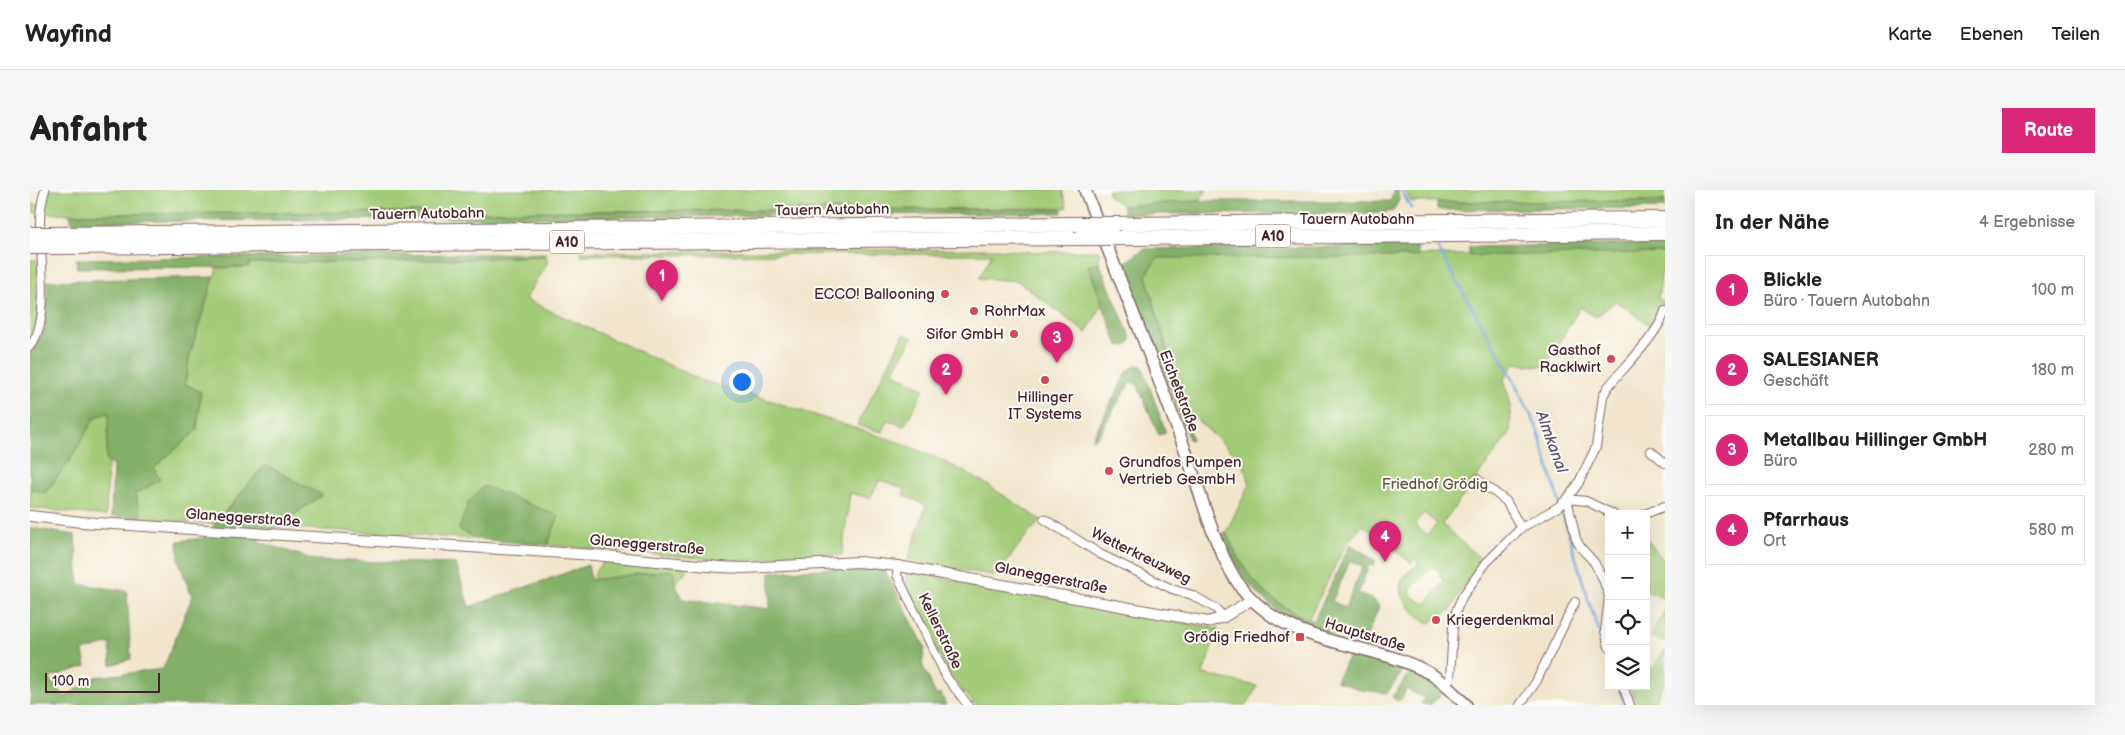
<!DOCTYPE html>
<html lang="de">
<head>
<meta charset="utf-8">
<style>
  body { margin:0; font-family:"Balsamiq Sans",sans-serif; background:#f6f6f6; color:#222 }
  .controls { position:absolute; right:15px; bottom:15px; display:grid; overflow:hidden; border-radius:0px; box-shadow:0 5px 20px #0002 }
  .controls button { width:45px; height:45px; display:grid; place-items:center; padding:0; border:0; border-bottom:1px solid #e0e0e0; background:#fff; color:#222; font:25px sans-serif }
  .scale { position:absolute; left:15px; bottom:12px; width:115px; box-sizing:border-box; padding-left:5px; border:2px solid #4a1f2b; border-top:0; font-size:14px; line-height:18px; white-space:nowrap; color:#4a1f2b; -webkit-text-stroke:4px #fdfcf7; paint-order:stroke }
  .you { position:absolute; left:711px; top:191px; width:18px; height:18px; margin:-12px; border:4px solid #fff; border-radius:50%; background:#1a73e8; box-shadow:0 0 0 8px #1a73e833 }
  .badge { display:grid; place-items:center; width:32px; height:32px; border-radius:50%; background:#db2777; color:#fff; font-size:16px; font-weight:700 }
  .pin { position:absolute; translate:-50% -41px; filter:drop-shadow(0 1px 2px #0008) }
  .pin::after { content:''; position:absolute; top:26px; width:18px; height:15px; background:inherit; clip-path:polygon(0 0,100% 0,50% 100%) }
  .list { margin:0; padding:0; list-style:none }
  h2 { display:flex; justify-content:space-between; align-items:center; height:65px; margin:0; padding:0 20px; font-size:21px }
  h2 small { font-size:16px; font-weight:400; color:#767676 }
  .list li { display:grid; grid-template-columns:32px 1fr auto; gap:15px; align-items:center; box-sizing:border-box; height:70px; margin:0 10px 10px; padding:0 10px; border:1px solid #e0e0e0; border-radius:0px }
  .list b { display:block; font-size:19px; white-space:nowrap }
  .list p { margin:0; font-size:16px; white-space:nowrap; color:#767676 }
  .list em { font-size:16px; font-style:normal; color:#767676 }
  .icon { flex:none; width:28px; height:28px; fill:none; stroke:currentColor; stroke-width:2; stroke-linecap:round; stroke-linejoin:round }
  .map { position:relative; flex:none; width:1635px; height:515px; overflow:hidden; border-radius:0px }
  header { display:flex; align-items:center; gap:30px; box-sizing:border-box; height:70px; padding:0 25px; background:#fff; border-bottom:1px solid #e0e0e0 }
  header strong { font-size:24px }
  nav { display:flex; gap:28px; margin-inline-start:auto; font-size:18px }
  .intro { display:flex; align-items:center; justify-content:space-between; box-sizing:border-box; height:120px; padding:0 30px }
  h1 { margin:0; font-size:35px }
  .button { padding:12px 22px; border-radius:0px; background:#db2777; color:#fff; font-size:18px; font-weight:700 }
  main { display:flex; gap:30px; padding:0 30px }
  aside { flex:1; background:#fff; border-radius:0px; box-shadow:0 5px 20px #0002 }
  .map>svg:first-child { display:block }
  .green { fill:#a3cc78; stroke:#767652; fill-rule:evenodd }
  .forest { fill:#82b068; stroke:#66684a; fill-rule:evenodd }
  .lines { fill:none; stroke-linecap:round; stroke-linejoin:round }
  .stream { stroke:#74a8e1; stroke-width:2.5 }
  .minor-casing { stroke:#846563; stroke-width:10 }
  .tertiary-casing { stroke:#846563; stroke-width:12 }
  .secondary-casing { stroke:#846563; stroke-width:14 }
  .motorway-casing { stroke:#846563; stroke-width:16 }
  .minor { stroke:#fff; stroke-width:8 }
  .tertiary { stroke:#fff; stroke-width:10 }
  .secondary { stroke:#fff; stroke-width:11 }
  .motorway { stroke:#fff; stroke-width:14 }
  .motorway-bridge-casing { stroke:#846563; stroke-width:16; stroke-linecap:butt }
  .motorway-bridge { stroke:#fff; stroke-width:14 }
  .poi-dot { fill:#d1495b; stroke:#fdfcf7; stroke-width:2 }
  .labels { text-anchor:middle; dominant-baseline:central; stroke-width:4; stroke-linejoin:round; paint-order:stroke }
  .shield { fill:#fdfcf7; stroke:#806168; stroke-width:1 }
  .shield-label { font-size:14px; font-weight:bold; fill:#4a1f2b }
  .street-label { font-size:15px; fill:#4a1f2b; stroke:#fdfcf7 }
  .poi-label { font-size:15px; fill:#4a1f2b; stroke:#fdfcf7; text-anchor:end }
  .park-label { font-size:15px; fill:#655342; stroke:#fdfcf7 }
  .water-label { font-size:16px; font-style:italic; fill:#5b5674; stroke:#fdfcf7 }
</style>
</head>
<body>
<header>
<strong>Wayfind</strong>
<nav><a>Karte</a><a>Ebenen</a><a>Teilen</a></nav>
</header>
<div class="intro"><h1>Anfahrt</h1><a class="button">Route</a></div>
<main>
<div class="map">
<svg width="1635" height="515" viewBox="0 0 1635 515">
  <rect width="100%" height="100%" fill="#fdfcf7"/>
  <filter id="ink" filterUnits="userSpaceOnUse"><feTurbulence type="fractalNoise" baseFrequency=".02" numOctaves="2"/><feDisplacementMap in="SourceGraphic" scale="10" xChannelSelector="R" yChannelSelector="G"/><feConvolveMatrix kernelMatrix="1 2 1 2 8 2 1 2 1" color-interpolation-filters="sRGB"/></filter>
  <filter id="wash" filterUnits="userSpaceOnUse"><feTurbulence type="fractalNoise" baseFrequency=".0096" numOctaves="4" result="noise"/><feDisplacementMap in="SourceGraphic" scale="20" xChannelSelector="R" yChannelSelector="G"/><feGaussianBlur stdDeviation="1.12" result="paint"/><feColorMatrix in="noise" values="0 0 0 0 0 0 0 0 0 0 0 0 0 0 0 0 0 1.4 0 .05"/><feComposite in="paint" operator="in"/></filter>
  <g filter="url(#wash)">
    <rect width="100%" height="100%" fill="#f1e6cc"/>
    <g class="green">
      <path d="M 19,0 L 1032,0 L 1037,18 L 40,24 L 0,22 L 0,14 L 15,15 Z"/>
      <path d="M 1077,0 L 1177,0 L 1168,11 L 1093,16 L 1080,7 Z"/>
      <path d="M 1375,0 L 1635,0 L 1635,11 L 1381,12 Z"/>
      <path d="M 966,59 L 1002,62 L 1069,61 L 1069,72 L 1059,77 L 1073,114 L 1056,143 L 988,91 L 949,88 L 962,64 L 551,65 L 551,62 Z"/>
      <path d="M 1635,63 L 1628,109 L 1633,111 L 1630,121 L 1622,137 L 1586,111 L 1566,127 L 1550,117 L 1515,177 L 1485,173 L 1474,189 L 1481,216 L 1480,243 L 1412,334 L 1453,371 L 1431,399 L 1421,420 L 1399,433 C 1387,427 1367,408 1371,393 C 1374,384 1383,379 1389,373 L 1385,369 L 1381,373 L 1333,335 L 1316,354 L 1278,430 C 1233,405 1216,393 1195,344 L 1220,294 L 1212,271 L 1155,219 L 1116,86 L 1127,68 ZM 1394,323 L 1407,334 L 1397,345 L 1384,334 ZM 1401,378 L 1406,378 L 1410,382 L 1410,386 L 1414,391 L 1396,414 L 1382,407 L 1380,400 Z"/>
      <path d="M 516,66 L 518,71 L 495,109 L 673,191 L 729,207 L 868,252 L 912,270 L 953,292 L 1011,330 L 992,351 L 966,386 L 878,370 L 896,315 L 873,305 L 875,299 L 850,290 L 840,308 L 820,303 L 812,365 L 708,371 L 517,355 L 529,326 L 429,339 L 447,349 L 246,337 L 292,305 L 235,275 L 184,334 L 112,328 L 105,304 L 129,290 L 124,278 L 167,240 L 171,202 L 155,194 L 160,164 L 187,78 L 218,77 L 219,73 L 342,72 Z"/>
      <path d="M 0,70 L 7,70 C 8,96 14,127 0,150 Z"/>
      <path d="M 874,144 L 882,148 L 863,182 L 894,199 L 874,236 L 857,230 L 852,242 L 827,235 Z"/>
      <path d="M 79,223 L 76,270 L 78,272 L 76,326 L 0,318 L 0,299 L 15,303 L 39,272 L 65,226 Z"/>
      <path d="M 1616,348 L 1630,366 L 1635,371 L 1635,409 L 1616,401 Z"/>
      <path d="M 575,370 L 656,377 L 657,381 L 645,393 L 644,386 L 639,380 L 563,390 L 566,380 Z"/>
      <path d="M 880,382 L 1154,433 L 1182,437 L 1183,439 L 1188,438 L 1173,484 L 1227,496 L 1217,515 L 946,515 C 935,504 925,492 917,479 C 909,465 872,395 876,384 Z"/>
      <path d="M 1635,420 L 1635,453 L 1620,446 Z"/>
      <path d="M 1635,460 L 1635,492 L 1622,515 L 1607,515 L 1601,500 L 1608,496 L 1616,496 L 1616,488 Z"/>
    </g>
    <g class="forest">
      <path d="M 1363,0 L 1368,0 L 1369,10 L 1363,21 L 1351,23 L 1093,24 L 1093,16 L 1168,11 L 1361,11 Z"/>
      <path d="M 1635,11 L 1635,18 L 1407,20 L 1407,12 Z"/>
      <path d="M 1032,19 L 1032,23 L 41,32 L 40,24 Z"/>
      <path d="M 1634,54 L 1635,63 L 1439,66 L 1439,57 Z"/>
      <path d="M 1387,56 L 1388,67 L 1127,68 L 1116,86 L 1162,249 L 1159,250 L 1093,74 L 1114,59 Z"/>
      <path d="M 516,63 L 516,66 L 342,72 L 219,73 L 219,77 L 47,78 L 46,69 Z"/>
      <path d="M 1069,72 L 1101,149 L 1097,156 L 1088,155 L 1058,76 Z"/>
      <path d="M 184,87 L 160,164 L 155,194 L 171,202 L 167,240 L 124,278 L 130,290 L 105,304 L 112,328 L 81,326 L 83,277 L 76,270 L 79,223 L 65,227 L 39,272 L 15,303 L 0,299 L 0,161 C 19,142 17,115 17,91 Z"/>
      <path d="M 1106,175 L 1112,176 L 1136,243 L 1129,245 L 1107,194 L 1100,192 L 1068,246 L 1062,249 L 1097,182 Z"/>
      <path d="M 235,275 L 292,305 L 227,351 L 285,370 L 426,374 L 439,417 L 558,375 L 561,390 L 639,380 L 643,382 L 645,393 L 652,409 L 740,419 L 740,382 L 828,377 L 854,379 L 895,457 L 892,474 L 906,505 L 911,503 L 916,515 L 0,515 L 0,338 L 45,345 L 49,394 L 97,401 L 101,469 L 81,475 L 80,453 L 53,461 L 56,476 L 19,488 L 35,507 L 65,487 L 133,479 L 162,407 L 149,372 L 148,351 L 174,348 Z"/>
      <path d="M 454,296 L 529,326 L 517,355 L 447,349 L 429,339 L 439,311 Z"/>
      <path d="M 1196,341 C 1213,384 1239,416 1284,431 L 1320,354 L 1346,371 L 1344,376 L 1339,375 L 1328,404 L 1344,410 L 1349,416 L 1334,453 C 1313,447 1288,442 1268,433 C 1231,414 1207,384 1192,346 ZM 1320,371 L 1333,376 L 1315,418 L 1302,411 Z"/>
      <path d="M 1321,462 L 1375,478 L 1357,503 L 1332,500 L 1306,491 Z"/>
      <path d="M 1381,481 L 1403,493 L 1414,502 L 1400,515 L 1391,514 L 1394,508 L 1376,499 L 1372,509 L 1367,511 L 1362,507 Z"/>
    </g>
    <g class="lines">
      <g class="stream">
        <path d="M 1371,0 L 1381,18"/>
        <path d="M 1407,57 L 1482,187 L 1507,238 L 1559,412 L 1579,470"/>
        <path d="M 1588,496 L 1595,515"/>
      </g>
    </g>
  </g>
  <g filter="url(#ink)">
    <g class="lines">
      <g class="minor-casing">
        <g id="minor">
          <path d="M 0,156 C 22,131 9,64 10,31 C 10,20 12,10 15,0"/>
          <path d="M 1621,261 L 1635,273"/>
          <path d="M 1447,289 L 1476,311 L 1491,338"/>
          <path d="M 1537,309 L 1546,349 L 1551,358 L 1564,372 L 1572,387 L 1579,406"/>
          <path d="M 1537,309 L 1556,311 L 1583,324"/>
          <path d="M 1615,324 L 1635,316"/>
          <path d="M 1014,329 L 1070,364 L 1142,399 L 1162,405 L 1185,418 L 1194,427"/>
          <path d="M 868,376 L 867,385 L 917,488 L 938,515"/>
          <path d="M 1579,407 L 1575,441 L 1579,457"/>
          <path d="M 1416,495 L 1420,489 L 1423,437 L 1426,421 L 1432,407 L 1456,373 L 1491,338 L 1528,317 L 1537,309 L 1548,294 L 1566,257 L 1573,206 L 1578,197 C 1594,177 1628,145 1635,121"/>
          <path d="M 1593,496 L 1600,515"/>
          <path d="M 1490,515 L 1506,492 L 1545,412"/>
        </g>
      </g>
      <g class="tertiary-casing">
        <path id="tertiary" d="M 0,326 L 52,332 L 565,365 L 689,377 L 714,378 L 829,372 L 868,376 L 1178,432 L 1194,427 L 1222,409"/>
      </g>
      <g class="secondary-casing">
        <path id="secondary" d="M 1055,0 C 1088,86 1123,171 1154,257 C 1170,300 1181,348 1204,387 C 1212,401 1225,413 1238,423 C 1285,457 1349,455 1399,483 C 1414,491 1424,504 1436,515"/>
      </g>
      <g class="motorway-casing">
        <g id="motorway">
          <path d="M 1086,34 L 1635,29"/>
          <path d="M 23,44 L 1044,34"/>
          <path d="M 1091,48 L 1635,43"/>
          <path d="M 24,57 L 1049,48"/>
        </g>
      </g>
      <use href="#minor" class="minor"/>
      <use href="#tertiary" class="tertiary"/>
      <use href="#secondary" class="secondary"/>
      <use href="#motorway" class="motorway"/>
      <g class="motorway-bridge-casing">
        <g id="motorway-bridge">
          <path d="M 1044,34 L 1086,34"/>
          <path d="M 0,44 L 23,44"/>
          <path d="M 1049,48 L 1091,48"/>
          <path d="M 0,57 L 24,57"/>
        </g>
      </g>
      <use href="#motorway-bridge" class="motorway-bridge"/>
    </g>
  </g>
  <g class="poi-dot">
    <circle cx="915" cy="104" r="5"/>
    <circle cx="944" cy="121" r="5"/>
    <circle cx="984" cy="144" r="5"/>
    <circle cx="1581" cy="169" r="5"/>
    <circle cx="1015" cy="190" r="5"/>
    <circle cx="1079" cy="281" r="5"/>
    <circle cx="1406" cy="430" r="5"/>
    <rect x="1265" y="442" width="10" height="10" rx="2.5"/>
  </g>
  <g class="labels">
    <g class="shield">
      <rect x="1225.5" y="34.5" width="35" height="23" rx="4"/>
      <rect x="519.5" y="40.5" width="35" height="23" rx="4"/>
    </g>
    <g class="shield-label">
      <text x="1243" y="46">A10</text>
      <text x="537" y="52">A10</text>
    </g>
    <g class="street-label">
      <text transform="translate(802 20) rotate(-1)">Tauern Autobahn</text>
      <text transform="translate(397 24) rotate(-1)">Tauern Autobahn</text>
      <text x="1327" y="29">Tauern Autobahn</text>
      <text transform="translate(1149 201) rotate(69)">Eichetstraße</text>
      <text transform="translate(213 328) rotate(4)">Glaneggerstraße</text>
      <text transform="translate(617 355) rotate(5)">Glaneggerstraße</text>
      <text transform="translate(1111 366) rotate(26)">Wetterkreuzweg</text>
      <text transform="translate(1021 388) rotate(11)">Glaneggerstraße</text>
      <text transform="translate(910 441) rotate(64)">Kellerstraße</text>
      <text transform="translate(1335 445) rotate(17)">Hauptstraße</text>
    </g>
    <g class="poi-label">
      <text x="905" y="104">ECCO! Ballooning</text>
      <text x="954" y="121" text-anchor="start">RohrMax</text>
      <text x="974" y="144">Sifor GmbH</text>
      <text x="1571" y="160">Gasthof<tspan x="1571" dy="17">Racklwirt</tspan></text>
      <text x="1015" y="207" text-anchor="middle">Hillinger<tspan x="1015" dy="17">IT Systems</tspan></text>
      <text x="1089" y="272" text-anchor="start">Grundfos Pumpen<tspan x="1089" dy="17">Vertrieb GesmbH</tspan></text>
      <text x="1416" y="430" text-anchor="start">Kriegerdenkmal</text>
      <text x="1260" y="447">Grödig Friedhof</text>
    </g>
    <g class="park-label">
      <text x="1405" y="294">Friedhof Grödig</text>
    </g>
    <g class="water-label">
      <text transform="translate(1521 252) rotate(70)">Almkanal</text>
    </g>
  </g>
</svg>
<div class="controls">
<button>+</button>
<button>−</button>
<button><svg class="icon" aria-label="locate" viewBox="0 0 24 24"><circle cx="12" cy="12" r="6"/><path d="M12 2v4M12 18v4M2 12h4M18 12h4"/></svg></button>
<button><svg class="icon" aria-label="layers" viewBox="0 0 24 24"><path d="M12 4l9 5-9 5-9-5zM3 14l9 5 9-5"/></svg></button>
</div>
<div class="scale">100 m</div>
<div class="you"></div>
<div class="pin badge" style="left:632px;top:111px">1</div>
<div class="pin badge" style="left:916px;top:205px">2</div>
<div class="pin badge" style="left:1027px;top:173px">3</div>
<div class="pin badge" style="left:1355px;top:372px">4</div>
</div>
<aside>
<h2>In der Nähe<small>4 Ergebnisse</small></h2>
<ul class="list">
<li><span class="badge">1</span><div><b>Blickle</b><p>Büro · Tauern Autobahn</p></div><em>100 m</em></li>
<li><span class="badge">2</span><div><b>SALESIANER</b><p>Geschäft</p></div><em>180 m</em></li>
<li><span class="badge">3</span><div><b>Metallbau Hillinger GmbH</b><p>Büro</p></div><em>280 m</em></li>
<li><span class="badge">4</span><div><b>Pfarrhaus</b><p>Ort</p></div><em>580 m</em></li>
</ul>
</aside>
</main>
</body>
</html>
